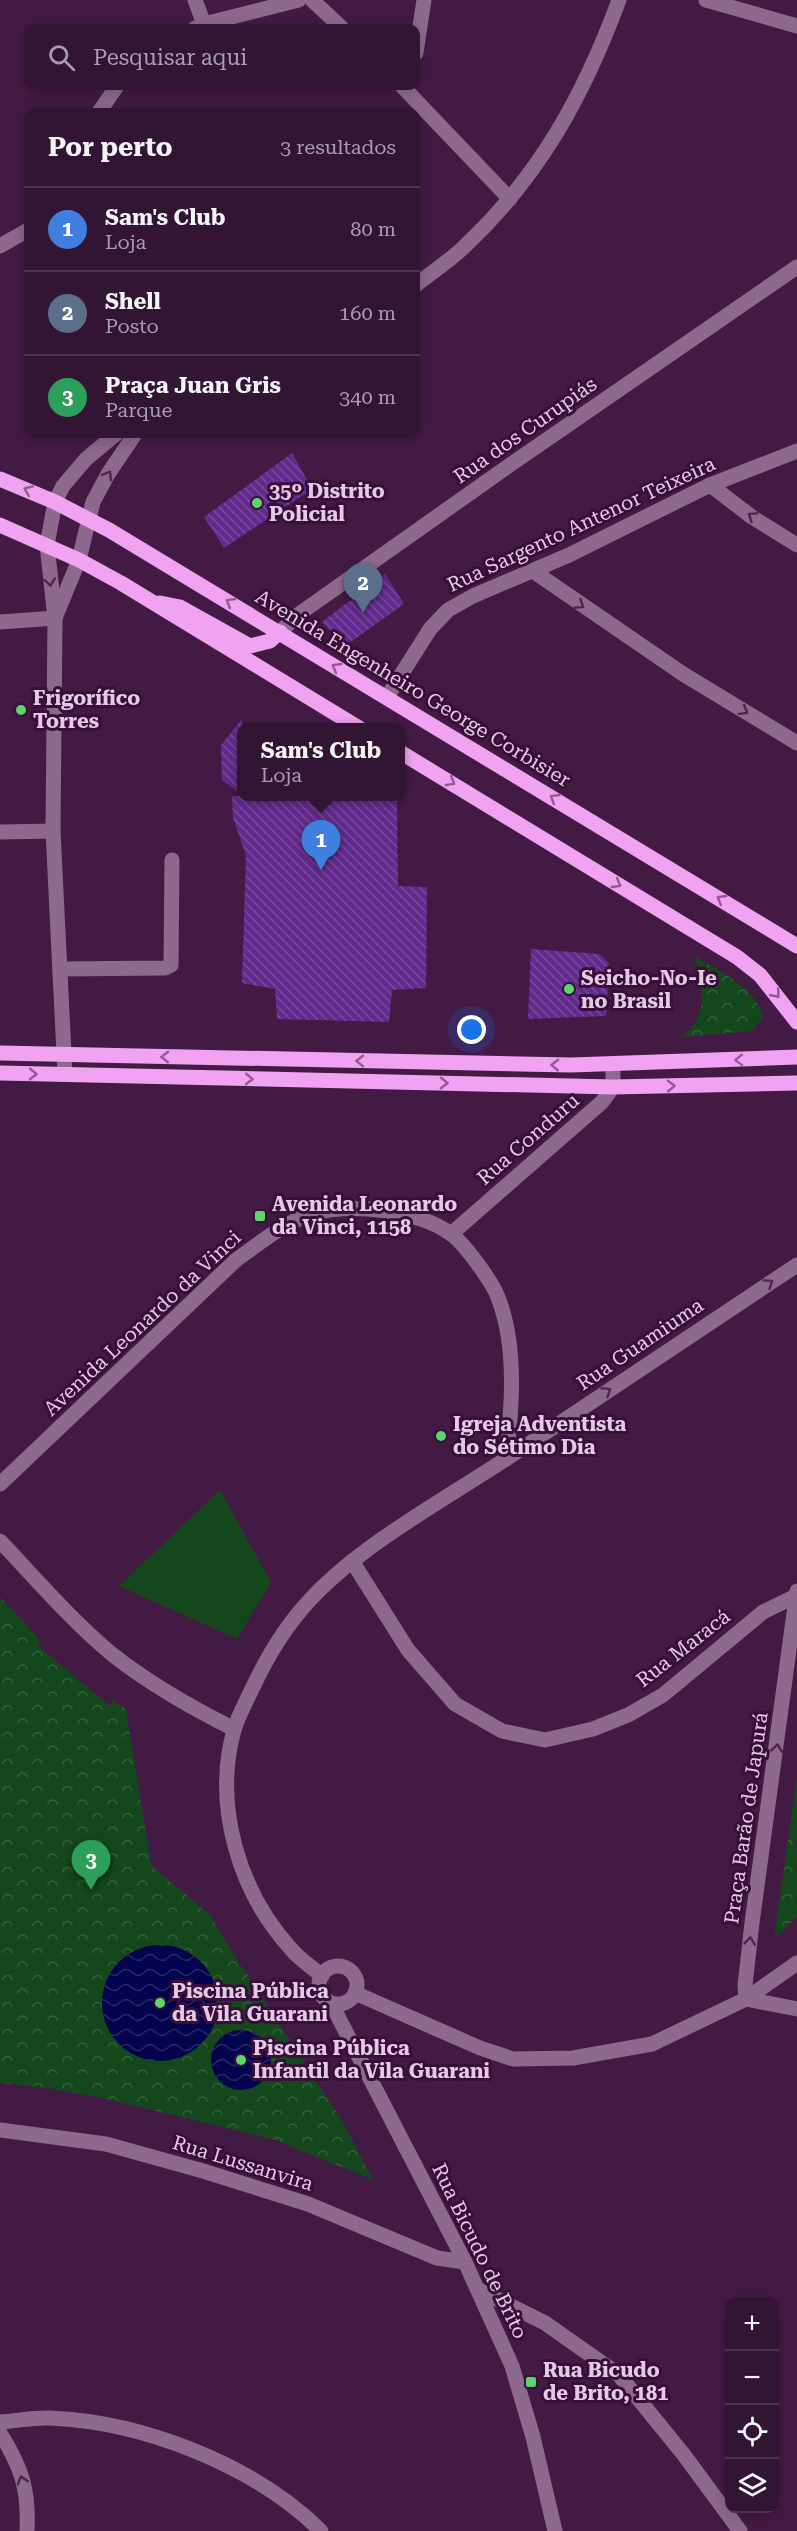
<!DOCTYPE html>
<html lang="pt">
<head>
<meta charset="utf-8">
<style>
  body { margin:0; font-family:"Roboto Serif",serif; background:#3d213f; color:#f1f3f6 }
  .controls { position:absolute; right:18px; bottom:18px; display:grid; overflow:hidden; border-radius:12px; box-shadow:0 3px 15px #0003 }
  .controls button { width:54px; height:54px; display:grid; place-items:center; padding:0; border:0; border-bottom:2px solid #4d334e; background:#321433; color:#f1f3f6; font:30px sans-serif }
  .you { position:absolute; left:472px; top:1030px; width:21px; height:21px; margin:-15px; border:4px solid #fff; border-radius:50%; background:#1a73e8; box-shadow:0 0 0 9px #1a73e833 }
  .badge { display:grid; place-items:center; width:39px; height:39px; border-radius:50%; background:#5cd56d; color:#fff; font-size:20px; font-weight:700 }
  .pin { position:absolute; translate:-50% -50px; filter:drop-shadow(0 2px 3px #0008) }
  .pin::after { content:''; position:absolute; top:32px; width:21px; height:18px; background:inherit; clip-path:polygon(0 0,100% 0,50% 100%) }
  .popup { position:absolute; left:237px; top:723px; width:168px; height:78px; box-sizing:border-box; display:grid; place-content:center; border-radius:12px; background:#321433; filter:drop-shadow(0 2px 4px #0005); font-size:20px; white-space:nowrap; color:#a89eac }
  .popup b { font-size:22px; color:#f1f3f6 }
  .popup::after { content:''; position:absolute; left:50%; top:100%; margin-left:-12px; border:12px solid transparent; border-top-color:#321433 }
  .list { margin:0; padding:0; list-style:none }
  h2 { display:flex; justify-content:space-between; align-items:center; height:78px; margin:0; padding:0 24px; font-size:26px }
  h2 small { font-size:20px; font-weight:400; color:#a89eac }
  .list li { display:grid; grid-template-columns:39px 1fr auto; gap:18px; align-items:center; box-sizing:border-box; height:84px; padding:0 24px; border-top:2px solid #4d334e }
  .list b { display:block; font-size:22px; white-space:nowrap }
  .list p { margin:0; font-size:20px; white-space:nowrap; color:#a89eac }
  .list em { font-size:20px; font-style:normal; color:#a89eac }
  .icon { flex:none; width:33px; height:33px; fill:none; stroke:currentColor; stroke-width:2; stroke-linecap:round; stroke-linejoin:round }
  .map { position:relative; flex:none; width:797px; height:2531px; overflow:hidden }
  .search { position:absolute; background:#321433; box-shadow:0 3px 15px #0003; left:24px; top:24px; width:396px; height:66px; display:flex; align-items:center; gap:15px; box-sizing:border-box; padding:0 21px; border-radius:12px; color:#a89eac; font-size:22px }
  .panel { position:absolute; background:#321433; box-shadow:0 3px 15px #0003; left:24px; top:108px; width:396px; height:330px; border-radius:12px }
  .map>svg:first-child { display:block }
  .grass { fill:#14471c }
  .park { fill:url(#park-crowns) }
  .water { fill:url(#water-waves) }
  .building { fill:url(#building-back-hatch) }
  .lines { fill:none; stroke-linecap:round; stroke-linejoin:round }
  .minor { stroke:#8e698e; stroke-width:15 }
  .major { stroke:#f0a3f0; stroke-width:15 }
  .oneway { stroke:#4e264f }
  .oneway2 { stroke:#945995 }
  .poi-dot { fill:#5cd56d; stroke:#380f3a; stroke-width:2 }
  .labels { text-anchor:middle; dominant-baseline:central; stroke-width:6; stroke-linejoin:round; paint-order:stroke }
  .street-label { font-size:20px; fill:#e4cae4; stroke:#380f3a }
  .poi-label { font-size:20px; font-weight:bold; fill:#e4cae4; stroke:#380f3a; text-anchor:start }
</style>
</head>
<body>
<div class="map">
<svg width="797" height="2531" viewBox="0 0 797 2531">
  <defs>
    <pattern id="park-crowns" width="20" height="18" patternUnits="userSpaceOnUse" patternTransform="scale(1.5)"><rect width="20" height="18" fill="#14471c"/><path d="M2 6a3 3 0 1 1 6 0M12 15a3 3 0 1 1 6 0" fill="none" stroke="#36603d"/></pattern>
    <pattern id="water-waves" width="16" height="10" patternUnits="userSpaceOnUse" patternTransform="scale(1.5)"><rect width="16" height="10" fill="#03044d"/><path d="M0 5q4-4 8 0t8 0" fill="none" stroke="#282766"/></pattern>
    <pattern id="building-back-hatch" width="6" height="6" patternUnits="userSpaceOnUse" patternTransform="scale(1.5)"><rect width="6" height="6" fill="#612a8c"/><path d="M-1 5l2 2M0 0l6 6M5-1l2 2" fill="none" stroke="#78489c"/></pattern>
  </defs>
  <rect width="100%" height="100%" fill="#431a44"/>
  <path class="grass" d="M 220,1490 L 271,1582 L 237,1639 L 119,1586 Z"/>
  <g class="park">
    <path d="M 694,956 C 717,970 757,988 763,1017 L 752,1031 L 682,1037 C 710,1014 704,986 694,956 Z"/>
    <path d="M 0,1597 L 41,1641 L 38,1646 L 110,1706 L 113,1701 L 126,1709 L 151,1865 L 211,1916 L 229,1947 L 344,2124 L 373,2180 L 275,2140 L 111,2100 L 48,2088 L 0,2083 Z"/>
    <path d="M 797,1778 L 797,1917 L 776,1937 L 775,1931 Z"/>
  </g>
  <g class="water">
    <circle cx="160" cy="2003" r="58"/>
    <circle cx="241" cy="2060" r="30"/>
  </g>
  <g class="building">
    <path d="M 292,453 L 312,489 L 224,548 L 204,517 Z"/>
    <path d="M 385,574 L 404,604 L 345,646 L 322,622 Z"/>
    <path d="M 242,719 L 242,795 L 222,780 L 221,745 Z"/>
    <path d="M 232,796 L 389,796 L 397,801 L 398,886 L 427,887 L 426,988 L 392,990 L 389,1022 L 277,1019 L 275,989 L 242,983 L 246,855 L 233,818 Z"/>
    <path d="M 531,949 L 599,954 L 609,963 L 606,1016 L 528,1019 Z"/>
  </g>
  <g class="lines">
    <g class="minor">
      <path d="M 195,0 L 204,24"/>
      <path d="M 312,0 L 342,28"/>
      <path d="M 706,0 L 797,26"/>
      <path d="M 195,28 L 204,24 L 299,0"/>
      <path d="M 416,53 L 424,0"/>
      <path d="M 402,86 L 510,199"/>
      <path d="M 99,112 L 117,86"/>
      <path d="M 0,246 L 28,230"/>
      <path d="M 416,285 C 432,272 451,260 466,245 C 540,175 584,95 619,0"/>
      <path d="M 710,485 L 752,517 L 797,545"/>
      <path d="M 533,571 L 683,674 L 797,743"/>
      <path d="M 55,618 L 79,560 L 93,502 L 108,474 L 135,434"/>
      <path d="M 0,622 L 55,618"/>
      <path d="M 280,632 L 299,614 L 507,467 L 797,267"/>
      <path d="M 387,697 L 430,629 L 448,610 L 473,596 L 569,555 L 710,485 L 797,451"/>
      <path d="M 0,832 L 53,831"/>
      <path d="M 60,969 L 165,968 L 171,965 L 172,860"/>
      <path d="M 65,1074 L 53,831 L 55,618 L 47,545 L 55,502 L 63,486 L 86,459 L 116,434"/>
      <path d="M 451,1234 L 602,1102 L 613,1087 L 613,1065"/>
      <path d="M 506,1459 L 797,1265"/>
      <path d="M 0,1484 L 236,1260 C 258,1244 287,1221 314,1213 C 353,1203 418,1210 451,1234 C 465,1244 494,1284 499,1300 C 517,1348 512,1409 506,1459 C 442,1501 359,1546 308,1602 C 284,1628 267,1657 252,1689 C 246,1702 238,1716 234,1730 C 213,1806 239,1892 291,1949 C 299,1959 312,1967 322,1976"/>
      <path d="M 0,1541 C 37,1580 72,1621 113,1655 C 150,1684 192,1708 234,1729"/>
      <path d="M 352,1561 L 408,1650 L 455,1704 L 502,1731 L 545,1740 L 593,1729 L 628,1715 L 663,1695 L 763,1612 L 796,1596"/>
      <circle cx="338" cy="1985" r="19"/>
      <path d="M 355,1993 L 480,2048 L 513,2059 L 573,2058 L 652,2044 L 746,1999 L 797,1963"/>
      <path d="M 746,1999 L 745,1985 L 752,1923 L 797,1591"/>
      <path d="M 746,1999 L 797,2009"/>
      <path d="M 331,2003 L 465,2262 L 512,2366 L 533,2437 L 555,2531"/>
      <path d="M 0,2130 L 106,2144 L 203,2171 L 308,2204 L 437,2258 L 465,2262"/>
      <path d="M 477,2289 L 545,2323 L 619,2375 L 684,2455 L 740,2531"/>
      <path d="M 0,2422 C 16,2421 34,2417 50,2418 C 144,2422 254,2465 321,2531"/>
      <path d="M 0,2433 C 22,2468 29,2490 27,2531"/>
    </g>
    <g class="major">
      <path d="M 0,479 L 55,502 L 109,530 L 797,946"/>
      <path d="M 0,525 L 79,560 L 121,583 L 359,728"/>
      <path d="M 160,603 L 180,607 L 250,646 L 270,641 L 280,632"/>
      <path d="M 400,752 L 737,957 L 760,975 L 797,1022"/>
      <path d="M 0,1053 L 571,1065 L 797,1057"/>
      <path d="M 0,1073 L 613,1087 L 797,1083"/>
    </g>
  </g>
  <defs><path id="oneway-chevron" d="M-2-3.5L2.5 0L-2 3.5" fill="none" stroke-width="1.6" stroke-linecap="round" stroke-linejoin="round" transform="scale(1.5)"/></defs>
  <g class="oneway">
    <use href="#oneway-chevron" transform="translate(108 475) rotate(-60)"/>
    <use href="#oneway-chevron" transform="translate(752 516) rotate(-146)"/>
    <use href="#oneway-chevron" transform="translate(50 582) rotate(82)"/>
    <use href="#oneway-chevron" transform="translate(580 605) rotate(34)"/>
    <use href="#oneway-chevron" transform="translate(744 711) rotate(31)"/>
    <use href="#oneway-chevron" transform="translate(769 1283) rotate(-34)"/>
    <use href="#oneway-chevron" transform="translate(607 1391) rotate(-34)"/>
    <use href="#oneway-chevron" transform="translate(777 1748) rotate(-83)"/>
    <use href="#oneway-chevron" transform="translate(750 1941) rotate(-84)"/>
    <use href="#oneway-chevron" transform="translate(22 2480) rotate(-107)"/>
  </g>
  <g class="oneway2">
    <use href="#oneway-chevron" transform="translate(28 490) rotate(-157)"/>
    <use href="#oneway-chevron" transform="translate(230 602) rotate(-149)"/>
    <use href="#oneway-chevron" transform="translate(336 667) rotate(-150)"/>
    <use href="#oneway-chevron" transform="translate(451 782) rotate(31)"/>
    <use href="#oneway-chevron" transform="translate(554 798) rotate(-149)"/>
    <use href="#oneway-chevron" transform="translate(617 884) rotate(31)"/>
    <use href="#oneway-chevron" transform="translate(721 899) rotate(-149)"/>
    <use href="#oneway-chevron" transform="translate(776 994) rotate(51)"/>
    <use href="#oneway-chevron" transform="translate(165 1057) rotate(-179)"/>
    <use href="#oneway-chevron" transform="translate(739 1060) rotate(178)"/>
    <use href="#oneway-chevron" transform="translate(360 1061) rotate(-179)"/>
    <use href="#oneway-chevron" transform="translate(555 1065) rotate(-179)"/>
    <use href="#oneway-chevron" transform="translate(33 1074) rotate(1)"/>
    <use href="#oneway-chevron" transform="translate(249 1079) rotate(1)"/>
    <use href="#oneway-chevron" transform="translate(444 1083) rotate(1)"/>
    <use href="#oneway-chevron" transform="translate(671 1086) rotate(-1)"/>
  </g>
  <g class="poi-dot">
    <circle cx="257" cy="503" r="6"/>
    <circle cx="21" cy="710" r="6"/>
    <circle cx="569" cy="989" r="6"/>
    <rect x="254" y="1210" width="12" height="12" rx="3"/>
    <circle cx="441" cy="1436" r="6"/>
    <circle cx="160" cy="2003" r="6"/>
    <circle cx="241" cy="2060" r="6"/>
    <rect x="525" y="2376" width="12" height="12" rx="3"/>
  </g>
  <g class="labels">
    <g class="street-label">
      <text transform="translate(525 430) rotate(-35)">Rua dos Curupiás</text>
      <text transform="translate(581 524) rotate(-25)">Rua Sargento Antenor Teixeira</text>
      <text transform="translate(413 688) rotate(31)">Avenida Engenheiro George Corbisier</text>
      <text transform="translate(528 1139) rotate(-41)">Rua Conduru</text>
      <text transform="translate(142 1323) rotate(-43)">Avenida Leonardo da Vinci</text>
      <text transform="translate(640 1344) rotate(-34)">Rua Guamiuma</text>
      <text transform="translate(683 1648) rotate(-38)">Rua Maracá</text>
      <text transform="translate(746 1818) rotate(-82)">Praça Barão de Japurá</text>
      <text transform="translate(243 2163) rotate(17)">Rua Lussanvira</text>
      <text transform="translate(480 2251) rotate(64)">Rua Bicudo de Brito</text>
    </g>
    <g class="poi-label">
      <text x="269" y="491">35º Distrito<tspan x="269" dy="23">Policial</tspan></text>
      <text x="33" y="698">Frigorífico<tspan x="33" dy="23">Torres</tspan></text>
      <text x="581" y="978">Seicho-No-Ie<tspan x="581" dy="23">no Brasil</tspan></text>
      <text x="272" y="1204">Avenida Leonardo<tspan x="272" dy="23">da Vinci, 1158</tspan></text>
      <text x="453" y="1424">Igreja Adventista<tspan x="453" dy="23">do Sétimo Dia</tspan></text>
      <text x="172" y="1991">Piscina Pública<tspan x="172" dy="23">da Vila Guarani</tspan></text>
      <text x="253" y="2048">Piscina Pública<tspan x="253" dy="23">Infantil da Vila Guarani</tspan></text>
      <text x="543" y="2370">Rua Bicudo<tspan x="543" dy="23">de Brito, 181</tspan></text>
    </g>
  </g>
</svg>
<div class="controls">
<button>+</button>
<button>−</button>
<button><svg class="icon" aria-label="locate" viewBox="0 0 24 24"><circle cx="12" cy="12" r="6"/><path d="M12 2v4M12 18v4M2 12h4M18 12h4"/></svg></button>
<button><svg class="icon" aria-label="layers" viewBox="0 0 24 24"><path d="M12 4l9 5-9 5-9-5zM3 14l9 5 9-5"/></svg></button>
</div>
<div class="you"></div>
<div class="pin badge" style="left:321px;top:870px;background:#3f7fe0">1</div>
<div class="popup"><b>Sam's Club</b>Loja</div>
<div class="pin badge" style="left:363px;top:613px;background:#5c6f8a">2</div>
<div class="pin badge" style="left:91px;top:1890px;background:#2e9e5b">3</div>
<div class="search"><svg class="icon" aria-label="search" viewBox="0 0 24 24"><circle cx="10" cy="10" r="6"/><path d="M15 15l6 6"/></svg>Pesquisar aqui</div>
<section class="panel">
<h2>Por perto<small>3 resultados</small></h2>
<ul class="list">
<li><span class="badge" style="background:#3f7fe0">1</span><div><b>Sam's Club</b><p>Loja</p></div><em>80 m</em></li>
<li><span class="badge" style="background:#5c6f8a">2</span><div><b>Shell</b><p>Posto</p></div><em>160 m</em></li>
<li><span class="badge" style="background:#2e9e5b">3</span><div><b>Praça Juan Gris</b><p>Parque</p></div><em>340 m</em></li>
</ul>
</section>
</div>
</body>
</html>
